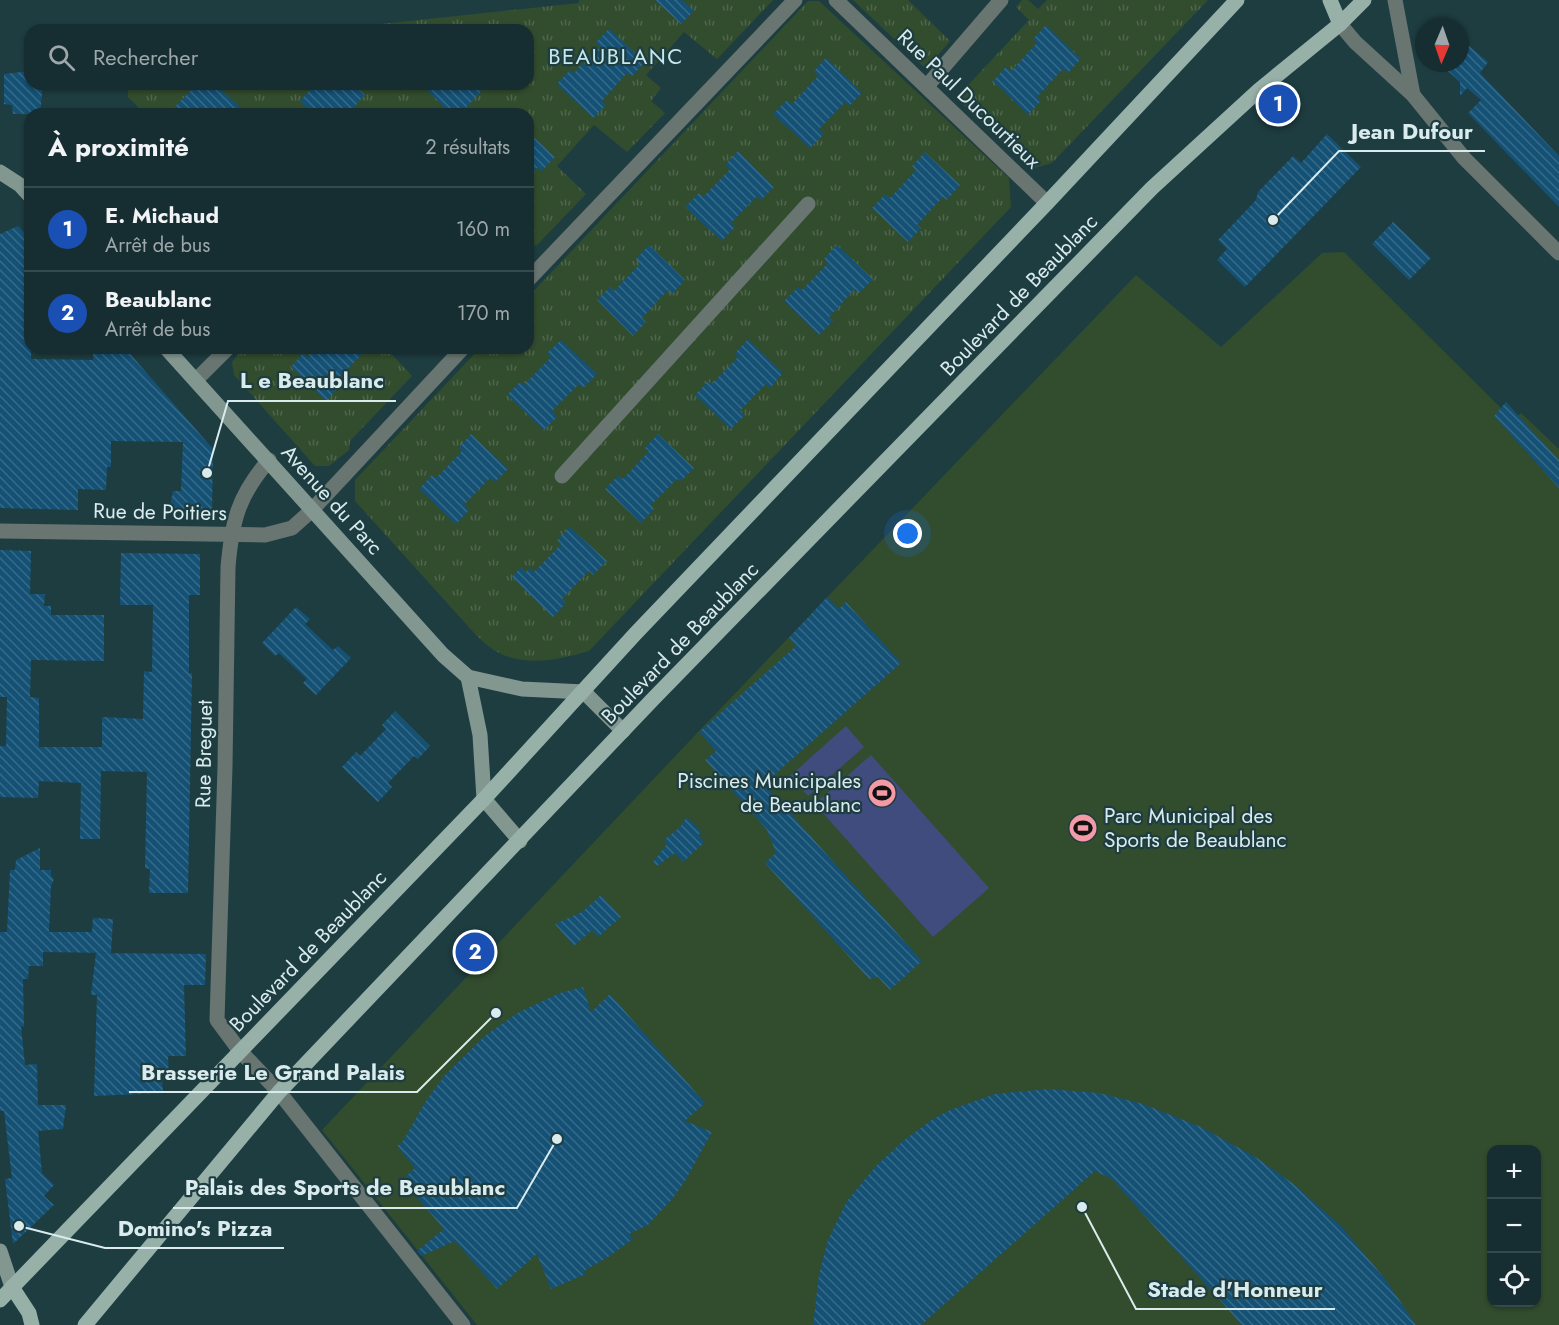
<!DOCTYPE html>
<html lang="fr">
<head>
<meta charset="utf-8">
<style>
  body { margin:0; font-family:Jost,sans-serif; background:#233a3d; color:#f1f3f6 }
  .controls { position:absolute; right:18px; bottom:18px; display:grid; overflow:hidden; border-radius:12px; box-shadow:0 2px 4px #0004 }
  .controls button { width:54px; height:54px; display:grid; place-items:center; padding:0; border:0; border-bottom:2px solid #354a4d; background:#162e31; color:#f1f3f6; font:30px sans-serif }
  .compass { position:absolute; left:1415px; top:18px; width:54px; height:54px; border-radius:50%; background:#162e31; box-shadow:0 2px 4px #0004; rotate:182deg }
  .you { position:absolute; left:908px; top:534px; width:21px; height:21px; margin:-15px; border:4px solid #fff; border-radius:50%; background:#1a73e8; box-shadow:0 0 0 9px #1a73e833 }
  .badge { display:grid; place-items:center; width:39px; height:39px; border-radius:50%; background:#d6ab8b; color:#fff; font-size:20px; font-weight:700 }
  .pin { position:absolute; translate:-50% -50%; border:3px solid #fff; box-shadow:0 2px 6px #0006 }
  .list { margin:0; padding:0; list-style:none }
  h2 { display:flex; justify-content:space-between; align-items:center; height:78px; margin:0; padding:0 24px; font-size:26px }
  h2 small { font-size:20px; font-weight:400; color:#9ea8ab }
  .list li { display:grid; grid-template-columns:39px 1fr auto; gap:18px; align-items:center; box-sizing:border-box; height:84px; padding:0 24px; border-top:2px solid #354a4d }
  .list b { display:block; font-size:22px; white-space:nowrap }
  .list p { margin:0; font-size:20px; white-space:nowrap; color:#9ea8ab }
  .list em { font-size:20px; font-style:normal; color:#9ea8ab }
  .icon { flex:none; width:33px; height:33px; fill:none; stroke:currentColor; stroke-width:2; stroke-linecap:round; stroke-linejoin:round }
  .map { position:relative; flex:none; width:1559px; height:1325px; overflow:hidden }
  .search { position:absolute; background:#162e31; box-shadow:0 2px 4px #0004; left:24px; top:24px; width:510px; height:66px; display:flex; align-items:center; gap:15px; box-sizing:border-box; padding:0 21px; border-radius:18px; color:#9ea8ab; font-size:22px }
  .panel { position:absolute; background:#162e31; box-shadow:0 2px 4px #0004; left:24px; top:108px; width:510px; height:246px; border-radius:18px }
  .map>svg:first-child { display:block }
  .grass { fill:url(#grass-tufts) }
  .park { fill:#324c2e; fill-rule:evenodd }
  .water { fill:#404c7e }
  .building { fill:url(#building-back-hatch) }
  .lines { fill:none; stroke-linecap:round; stroke-linejoin:round }
  .minor { stroke:#687571; stroke-width:15 }
  .tertiary { stroke:#687571; stroke-width:15 }
  .secondary { stroke:#839791; stroke-width:15 }
  .primary { stroke:#97b1a9; stroke-width:15 }
  .labels { text-anchor:middle; dominant-baseline:central; stroke-width:4.5; stroke-linejoin:round; paint-order:stroke }
  .street-label { font-size:21px; fill:#daebee; stroke:#1e3d41 }
  .poi-label { font-size:21px; fill:#daebee; stroke:#1e3d41; text-anchor:end }
  .neighbourhood-label { font-size:22px; letter-spacing:1.5px; fill:#c6e9ee; stroke:#1e3d41 }
  .leader { fill:none; stroke:#daebee; stroke-width:2 }
  .callout-dot { fill:#daebee; stroke:#1e3d41; stroke-width:2 }
  .callout-label { font-size:22px; text-anchor:middle; font-weight:bold; fill:#daebee; stroke:#1e3d41; stroke-width:4.5; stroke-linejoin:round; paint-order:stroke }
</style>
</head>
<body>
<div class="map">
<svg width="1559" height="1325" viewBox="0 0 1559 1325">
  <defs>
    <pattern id="grass-tufts" width="24" height="20" patternUnits="userSpaceOnUse" patternTransform="scale(1.5)"><rect width="24" height="20" fill="#324c2e"/><path d="M3 7l-1-3M5 7V3M7 7l1-3M15 17l-1-3M17 17v-4M19 17l1-3" fill="none" stroke="#4f664d"/></pattern>
    <pattern id="building-back-hatch" width="6" height="6" patternUnits="userSpaceOnUse" patternTransform="scale(1.5)"><rect width="6" height="6" fill="#145175"/><path d="M-1 5l2 2M0 0l6 6M5-1l2 2" fill="none" stroke="#366a89"/></pattern>
  </defs>
  <rect width="100%" height="100%" fill="#1e3d41"/>
  <g class="grass">
    <path d="M 579,0 L 773,0 L 717,59 L 684,32 L 646,75 L 661,88 L 651,101 L 665,113 L 627,152 L 594,125 L 557,166 L 586,194 L 536,246 L 528,240 L 528,114 L 145,114 L 128,97 L 128,84 L 528,84 L 528,30 L 325,30 L 579,3 Z"/>
    <path d="M 853,0 L 908,0 L 950,41 L 926,69 Z"/>
    <path d="M 1022,0 L 1028,0 L 1038,9 L 1047,0 L 1208,0 L 1052,163 L 1031,169 L 956,98 L 1029,20 L 1016,7 Z"/>
    <path d="M 808,1 L 819,1 L 1009,178 L 1011,207 L 589,651 C 559,660 522,668 494,650 C 487,646 482,640 476,635 L 355,501 L 355,480 L 480,348 L 528,348 L 528,297 Z"/>
    <path d="M 253,348 L 386,348 L 412,376 L 350,441 L 349,450 L 329,466 L 315,466 L 234,375 L 232,362 L 240,352 L 250,351 Z"/>
  </g>
  <path class="park" d="M 1344,252 L 1513,420 L 1521,413 L 1559,449 L 1559,1325 L 477,1325 L 322,1130 L 698,732 L 1136,275 L 1221,347 L 1322,253 ZM 1492,1150 L 1536,1150 L 1536,1302 L 1492,1302 Z"/>
  <g class="water">
    <path d="M 846,726 L 864,747 L 808,796 L 790,776 Z"/>
    <path d="M 871,755 L 989,888 L 933,937 L 815,804 Z"/>
  </g>
  <g class="building">
    <path d="M 655,0 L 682,0 L 694,11 L 681,24 Z"/>
    <path d="M 1046,25 L 1081,59 L 1068,73 L 1063,69 L 1037,97 L 1041,101 L 1028,115 L 993,81 L 1006,67 L 1011,71 L 1037,43 L 1033,39 Z"/>
    <path d="M 609,29 L 645,62 L 632,76 L 627,73 L 602,101 L 606,105 L 593,118 L 557,84 L 570,70 L 574,73 L 600,47 L 596,42 Z"/>
    <path d="M 1460,38 L 1488,62 L 1480,73 L 1559,156 L 1559,207 L 1468,113 L 1481,100 L 1467,88 L 1460,96 L 1460,82 L 1439,63 L 1460,63 Z"/>
    <path d="M 826,58 L 862,93 L 849,106 L 845,102 L 819,129 L 824,134 L 810,148 L 773,114 L 787,100 L 792,104 L 818,76 L 814,71 Z"/>
    <path d="M 30,71 L 30,84 L 43,84 L 40,114 L 13,114 L 12,105 L 4,104 L 4,74 Z"/>
    <path d="M 197,84 L 215,84 L 247,114 L 168,114 Z"/>
    <path d="M 315,84 L 354,84 L 365,95 L 348,114 L 314,114 L 300,101 Z"/>
    <path d="M 421,84 L 488,84 L 460,114 L 451,114 Z"/>
    <path d="M 528,132 L 555,157 L 542,171 L 538,167 L 528,178 Z"/>
    <path d="M 1327,134 L 1361,167 L 1245,287 L 1217,260 L 1227,249 L 1218,240 L 1256,200 L 1258,192 L 1293,156 L 1301,163 Z"/>
    <path d="M 738,151 L 774,187 L 761,200 L 757,196 L 731,223 L 735,227 L 722,241 L 685,207 L 699,193 L 703,197 L 730,169 L 725,165 Z"/>
    <path d="M 925,152 L 960,185 L 947,200 L 943,197 L 917,225 L 921,228 L 908,242 L 872,208 L 885,194 L 890,198 L 916,170 L 912,166 Z"/>
    <path d="M 1393,222 L 1431,258 L 1409,280 L 1372,244 Z"/>
    <path d="M 18,226 L 30,239 L 31,359 L 93,360 L 93,348 L 125,348 L 213,449 L 212,512 L 169,511 L 173,491 L 181,491 L 183,442 L 111,441 L 111,467 L 107,467 L 106,490 L 78,489 L 78,510 L 0,508 L 0,234 Z"/>
    <path d="M 649,245 L 685,280 L 672,294 L 668,290 L 642,318 L 646,322 L 633,336 L 597,300 L 610,287 L 614,291 L 640,264 L 636,259 Z"/>
    <path d="M 837,245 L 873,279 L 859,293 L 855,289 L 829,317 L 833,321 L 819,335 L 784,301 L 798,287 L 802,290 L 828,263 L 824,259 Z"/>
    <path d="M 748,339 L 783,373 L 770,388 L 766,384 L 740,411 L 745,415 L 731,429 L 695,395 L 708,381 L 712,384 L 738,357 L 735,353 Z"/>
    <path d="M 561,340 L 597,374 L 583,388 L 579,384 L 552,411 L 557,417 L 544,430 L 507,395 L 520,382 L 524,385 L 551,357 L 547,353 Z"/>
    <path d="M 317,348 L 368,348 L 335,382 L 339,387 L 326,401 L 291,367 L 303,353 L 308,357 Z"/>
    <path d="M 1506,402 L 1559,460 L 1559,488 L 1494,416 Z"/>
    <path d="M 471,434 L 508,469 L 495,482 L 490,478 L 464,505 L 469,510 L 456,524 L 419,489 L 432,475 L 436,478 L 462,451 L 459,447 Z"/>
    <path d="M 658,434 L 694,468 L 681,481 L 677,479 L 651,505 L 654,509 L 641,523 L 605,489 L 618,476 L 623,479 L 649,451 L 645,448 Z"/>
    <path d="M 570,527 L 607,561 L 593,575 L 589,571 L 562,599 L 566,603 L 553,617 L 512,577 L 521,567 L 526,572 L 530,568 L 534,572 L 561,544 L 557,540 Z"/>
    <path d="M 0,550 L 31,551 L 30,594 L 45,594 L 44,606 L 51,606 L 51,615 L 104,615 L 104,661 L 31,660 L 30,697 L 39,698 L 39,747 L 102,747 L 102,717 L 143,719 L 144,671 L 152,672 L 153,605 L 120,605 L 121,553 L 200,554 L 200,595 L 189,595 L 189,673 L 192,673 L 188,893 L 149,893 L 150,869 L 145,868 L 147,772 L 101,771 L 100,839 L 80,839 L 81,783 L 39,781 L 38,798 L 0,797 L 0,746 L 6,746 L 7,697 L 0,697 Z"/>
    <path d="M 827,597 L 839,609 L 846,602 L 901,663 L 764,784 L 922,961 L 890,990 L 878,977 L 869,979 L 765,863 L 776,853 L 767,830 L 705,760 L 716,751 L 699,732 L 796,646 L 789,638 Z"/>
    <path d="M 296,607 L 310,619 L 305,624 L 333,650 L 338,646 L 351,658 L 316,695 L 303,683 L 307,679 L 279,653 L 275,656 L 262,643 Z"/>
    <path d="M 395,711 L 430,746 L 418,759 L 414,756 L 388,783 L 392,787 L 378,802 L 342,767 L 356,752 L 360,756 L 386,729 L 382,725 Z"/>
    <path d="M 687,817 L 702,832 L 698,835 L 705,842 L 683,862 L 675,853 L 657,866 L 653,862 L 667,844 L 664,840 L 680,827 Z"/>
    <path d="M 40,848 L 40,870 L 51,870 L 51,876 L 54,879 L 51,886 L 49,932 L 92,932 L 93,918 L 113,919 L 111,953 L 43,952 L 43,966 L 29,966 L 28,979 L 23,979 L 24,1027 L 21,1026 L 25,1065 L 37,1064 L 38,1105 L 66,1105 L 63,1129 L 38,1131 L 42,1173 L 54,1185 L 44,1196 L 54,1205 L 13,1244 L 5,1179 L 12,1178 L 4,1111 L 0,1111 L 0,932 L 7,932 L 10,870 L 15,870 L 16,860 Z"/>
    <path d="M 601,895 L 621,917 L 598,937 L 592,930 L 574,946 L 555,924 L 582,912 Z"/>
    <path d="M 96,953 L 206,954 L 205,985 L 184,985 L 186,1056 L 168,1056 L 169,1073 L 162,1075 L 163,1093 L 94,1096 L 97,995 L 91,995 Z"/>
    <path d="M 583,987 L 591,1012 L 610,994 L 705,1103 L 685,1121 L 712,1132 L 685,1181 L 673,1198 L 648,1225 L 629,1234 L 633,1239 L 608,1257 L 584,1271 L 586,1274 L 551,1289 L 537,1254 L 497,1289 L 455,1241 L 421,1256 L 417,1251 L 444,1229 L 402,1180 L 415,1168 L 397,1146 L 403,1141 L 427,1099 L 446,1074 L 486,1035 L 519,1012 L 560,993 Z"/>
    <path d="M 1048,1089 L 1099,1093 L 1143,1104 L 1201,1127 L 1257,1158 L 1295,1185 L 1341,1226 L 1386,1280 L 1416,1325 L 1242,1325 L 1112,1179 L 1095,1171 L 921,1325 L 813,1325 L 819,1274 L 828,1240 L 847,1201 L 876,1166 L 903,1141 L 933,1119 L 950,1110 L 995,1094 Z"/>
  </g>
  <g class="lines">
    <g class="minor">
      <path d="M 836,0 L 1047,203"/>
      <path d="M 927,86 L 1001,0"/>
      <path d="M 528,280 L 795,0"/>
      <path d="M 196,380 L 228,348"/>
      <path d="M 269,460 C 238,496 232,521 228,567 L 225,767 L 217,1020 L 240,1051 L 279,1092 L 463,1325"/>
      <path d="M 562,476 L 808,204"/>
      <path d="M 0,531 L 265,535 L 292,528 L 311,511 L 463,348"/>
    </g>
    <g class="tertiary">
      <path d="M 1395,0 L 1413,95"/>
      <path d="M 1340,24 L 1355,42 L 1413,95 L 1464,158 L 1559,253"/>
    </g>
    <g class="secondary">
      <path d="M 0,172 L 20,185 L 30,196"/>
      <path d="M 166,348 L 443,655 L 468,677 L 522,689 L 584,692 L 623,731"/>
      <path d="M 468,677 L 480,735 L 484,799 L 520,841"/>
      <path d="M 0,1251 L 12,1287"/>
    </g>
    <g class="primary">
      <path d="M 1330,0 L 1340,24"/>
      <path d="M 12,1287 L 29,1313 L 32,1325"/>
      <path d="M 0,1300 L 484,799 L 636,633 L 1047,203 L 1237,0"/>
      <path d="M 85,1325 L 279,1092 L 654,698 L 1152,188 L 1259,90 L 1340,24 L 1364,0"/>
    </g>
  </g>
  <defs>
    <g id="stadium-disc" transform="scale(1.5)"><circle r="9.5" fill="#f49aa6" stroke="#1e3d41"/><path d="M0-5a6.5 5 0 1 0 0 10a6.5 5 0 1 0 0-10ZM-3.5-1.8h7v3.6h-7Z" fill="#111"/></g>
  </defs>
  <g fill-rule="evenodd">
    <use href="#stadium-disc" x="882" y="793"/>
    <use href="#stadium-disc" x="1083" y="828"/>
  </g>
  <g class="labels">
    <g class="street-label">
      <text transform="translate(969 99) rotate(44)">Rue Paul Ducourtieux</text>
      <text transform="translate(1019 295) rotate(-46)">Boulevard de Beaublanc</text>
      <text transform="translate(332 500) rotate(48)">Avenue du Parc</text>
      <text transform="translate(160 512) rotate(1)">Rue de Poitiers</text>
      <text transform="translate(680 643) rotate(-46)">Boulevard de Beaublanc</text>
      <text transform="translate(204 754) rotate(-89)">Rue Breguet</text>
      <text transform="translate(308 951) rotate(-46)">Boulevard de Beaublanc</text>
    </g>
    <g class="poi-label">
      <text x="861" y="781">Piscines Municipales<tspan x="861" dy="24">de Beaublanc</tspan></text>
      <text x="1104" y="816" text-anchor="start">Parc Municipal des<tspan x="1104" dy="24">Sports de Beaublanc</tspan></text>
    </g>
    <g class="neighbourhood-label">
      <text x="616" y="56">BEAUBLANC</text>
    </g>
  </g>
  <path class="leader" d="M1273 220L1339 151H1485M207 473L228 401H396M496 1013L417 1092H129M557 1139L517 1208H173M19 1226L105 1248H284M1082 1207L1136 1309H1335"/>
  <g class="callout-dot">
    <circle cx="1273" cy="220" r="6"/>
    <circle cx="207" cy="473" r="6"/>
    <circle cx="496" cy="1013" r="6"/>
    <circle cx="557" cy="1139" r="6"/>
    <circle cx="19" cy="1226" r="6"/>
    <circle cx="1082" cy="1207" r="6"/>
  </g>
  <g class="callout-label">
    <text x="1412" y="139">Jean Dufour</text>
    <text x="312" y="388">L e Beaublanc</text>
    <text x="273" y="1080">Brasserie Le Grand Palais</text>
    <text x="345" y="1195">Palais des Sports de Beaublanc</text>
    <text x="195" y="1236">Domino's Pizza</text>
    <text x="1235" y="1297">Stade d'Honneur</text>
  </g>
</svg>
<div class="controls">
<button>+</button>
<button>−</button>
<button><svg class="icon" aria-label="locate" viewBox="0 0 24 24"><circle cx="12" cy="12" r="6"/><path d="M12 2v4M12 18v4M2 12h4M18 12h4"/></svg></button>
</div>
<svg class="compass" viewBox="-18 -18 36 36"><path d="M0-13l5 13h-10z" fill="#e53935"/><path d="M0 13l5-13h-10z" fill="#9ea8ab"/></svg>
<div class="you"></div>
<div class="pin badge" style="left:1278px;top:104px;background:#1a4fb4">1</div>
<div class="pin badge" style="left:475px;top:952px;background:#1a4fb4">2</div>
<div class="search"><svg class="icon" aria-label="search" viewBox="0 0 24 24"><circle cx="10" cy="10" r="6"/><path d="M15 15l6 6"/></svg>Rechercher</div>
<section class="panel">
<h2>À proximité<small>2 résultats</small></h2>
<ul class="list">
<li><span class="badge" style="background:#1a4fb4">1</span><div><b>E. Michaud</b><p>Arrêt de bus</p></div><em>160 m</em></li>
<li><span class="badge" style="background:#1a4fb4">2</span><div><b>Beaublanc</b><p>Arrêt de bus</p></div><em>170 m</em></li>
</ul>
</section>
</div>
</body>
</html>
